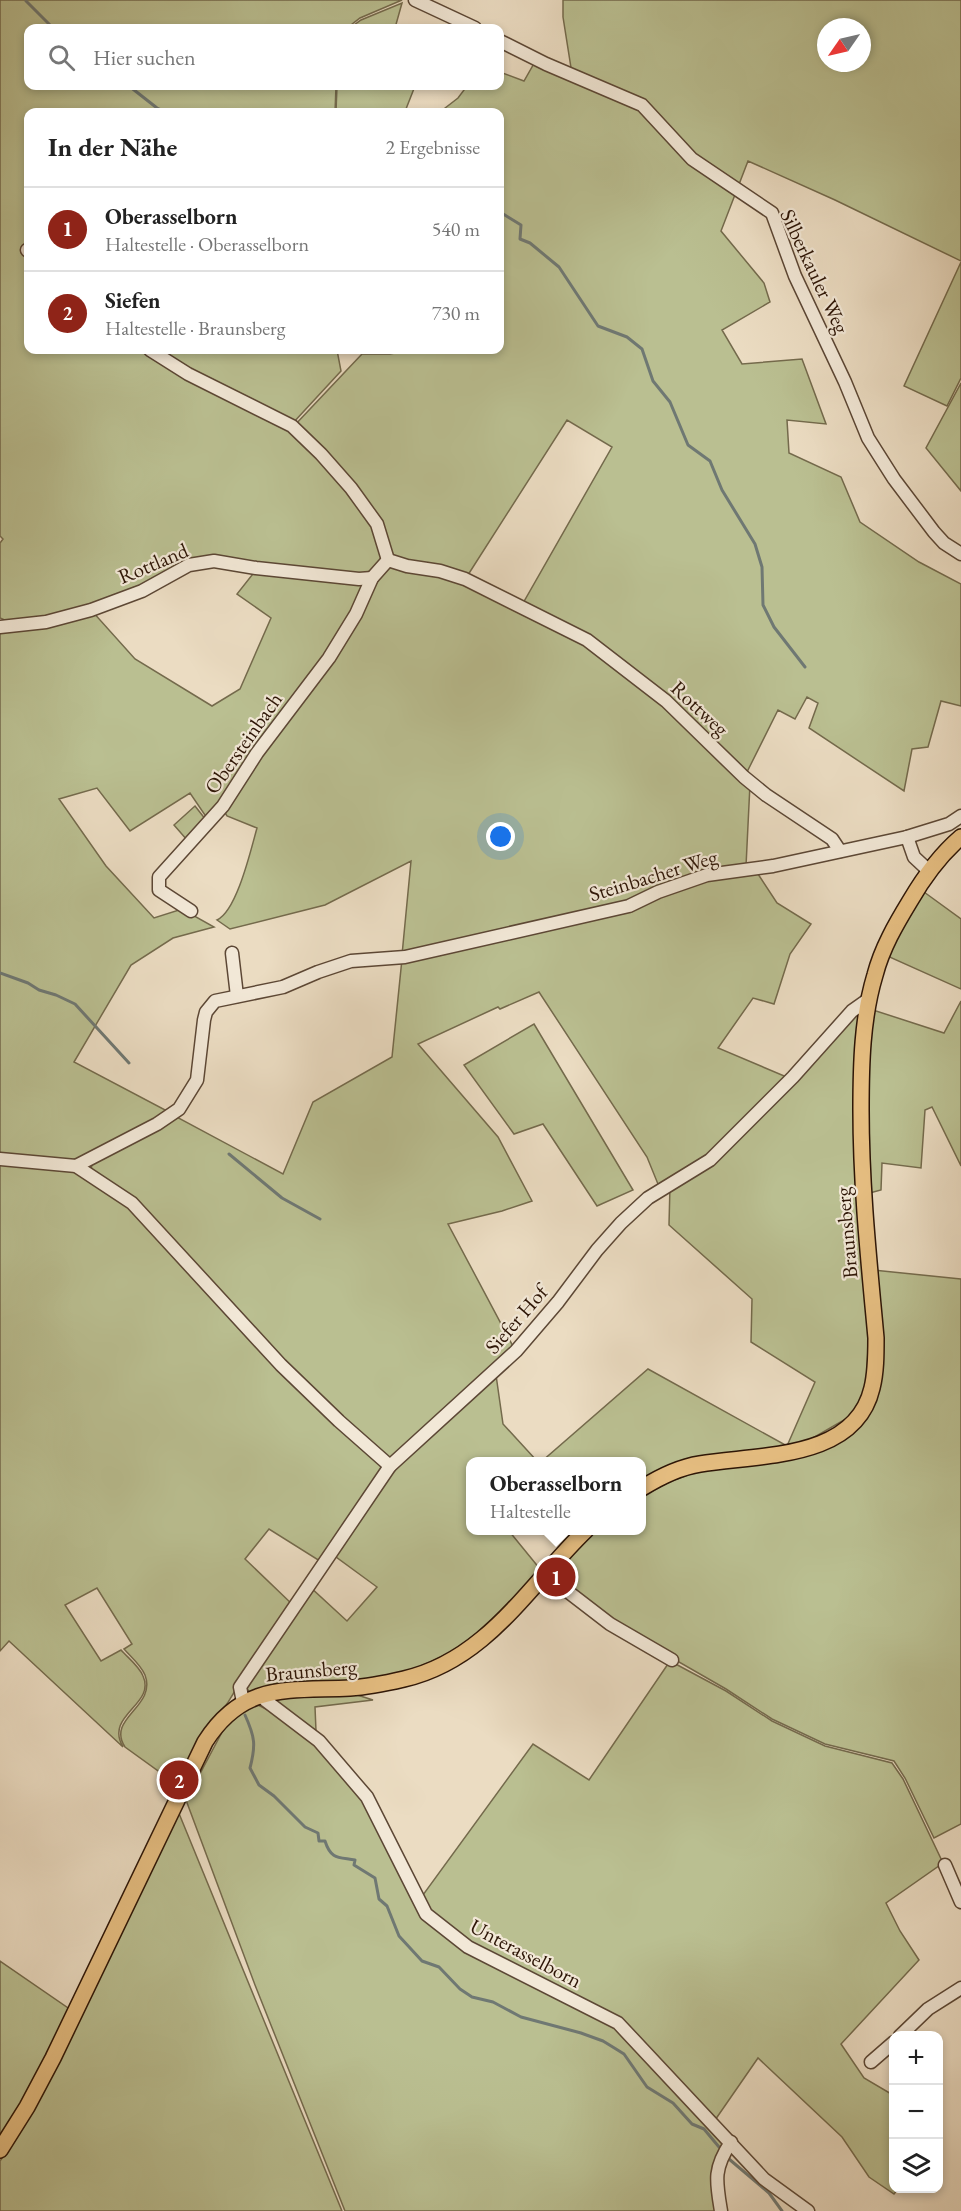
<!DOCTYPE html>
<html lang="de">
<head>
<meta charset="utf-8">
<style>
  body { margin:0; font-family:"EB Garamond",serif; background:#f2f2f2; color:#222 }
  .controls { position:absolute; right:18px; bottom:18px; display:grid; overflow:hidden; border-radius:12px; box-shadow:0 3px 9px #0003 }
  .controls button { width:54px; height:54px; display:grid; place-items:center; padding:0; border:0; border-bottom:2px solid #e0e0e0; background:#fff; color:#222; font:30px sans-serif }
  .compass { position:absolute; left:817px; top:18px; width:54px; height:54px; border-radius:50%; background:#fff; box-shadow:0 3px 9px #0003; rotate:236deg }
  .you { position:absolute; left:501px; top:837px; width:21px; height:21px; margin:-15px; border:4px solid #fff; border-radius:50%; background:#1a73e8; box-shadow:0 0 0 9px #1a73e833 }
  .badge { display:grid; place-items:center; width:39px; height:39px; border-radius:50%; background:#8f2418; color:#fff; font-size:20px; font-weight:700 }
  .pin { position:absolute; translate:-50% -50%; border:3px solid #fff; box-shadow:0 2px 6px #0006 }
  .popup { position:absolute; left:466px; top:1457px; width:180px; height:78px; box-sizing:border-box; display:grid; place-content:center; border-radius:12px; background:#fff; filter:drop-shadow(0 2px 4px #0005); font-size:20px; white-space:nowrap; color:#767676 }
  .popup b { font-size:22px; color:#222 }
  .popup::after { content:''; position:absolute; left:50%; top:100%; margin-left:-12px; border:12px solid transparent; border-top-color:#fff }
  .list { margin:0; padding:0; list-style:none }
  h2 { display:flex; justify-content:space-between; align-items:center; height:78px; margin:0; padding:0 24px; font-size:26px }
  h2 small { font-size:20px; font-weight:400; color:#767676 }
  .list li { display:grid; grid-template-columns:39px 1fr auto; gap:18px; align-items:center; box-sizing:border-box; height:84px; padding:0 24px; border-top:2px solid #e0e0e0 }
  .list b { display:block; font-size:22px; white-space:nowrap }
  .list p { margin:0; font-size:20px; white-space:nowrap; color:#767676 }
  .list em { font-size:20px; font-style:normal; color:#767676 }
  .icon { flex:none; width:33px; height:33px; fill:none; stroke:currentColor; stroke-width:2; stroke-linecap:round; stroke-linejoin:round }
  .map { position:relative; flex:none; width:961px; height:2211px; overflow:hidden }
  .search { position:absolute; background:#fff; box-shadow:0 3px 9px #0003; left:24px; top:24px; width:480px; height:66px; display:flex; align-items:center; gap:15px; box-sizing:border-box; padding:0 21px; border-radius:12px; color:#767676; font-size:22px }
  .panel { position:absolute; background:#fff; box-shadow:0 3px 9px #0003; left:24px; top:108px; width:480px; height:246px; border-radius:12px }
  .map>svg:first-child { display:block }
  .green { fill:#babf91; stroke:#746a4c; stroke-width:1.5; fill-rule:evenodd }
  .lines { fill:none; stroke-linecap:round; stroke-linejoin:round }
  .stream { stroke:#6f7873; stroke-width:3 }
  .minor-casing { stroke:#5c4735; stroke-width:15 }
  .major-casing { stroke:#2d1506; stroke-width:18 }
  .minor { stroke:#f2e8d7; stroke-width:12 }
  .major { stroke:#e6be81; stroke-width:15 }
  .labels { text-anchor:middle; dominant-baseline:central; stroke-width:4.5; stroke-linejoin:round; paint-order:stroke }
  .street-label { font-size:21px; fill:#2d1506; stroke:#f2e8d7 }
</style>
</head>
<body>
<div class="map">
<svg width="961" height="2211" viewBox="0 0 961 2211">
  <rect width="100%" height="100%" fill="#ebdcc2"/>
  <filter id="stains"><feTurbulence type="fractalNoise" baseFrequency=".00333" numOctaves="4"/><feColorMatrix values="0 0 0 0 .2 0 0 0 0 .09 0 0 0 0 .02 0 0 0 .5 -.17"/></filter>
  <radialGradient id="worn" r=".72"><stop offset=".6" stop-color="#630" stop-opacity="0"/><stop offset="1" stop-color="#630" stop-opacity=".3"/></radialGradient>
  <g class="green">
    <path d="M 0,0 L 402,0 L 360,18 L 347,28 L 28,28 L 28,86 L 336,86 L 335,112 L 28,112 L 28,249 L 27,247 L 24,250 L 28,253 L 28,350 L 147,350 L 188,376 L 292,428 L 362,354 L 390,354 L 410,350 L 500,350 L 500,112 L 440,112 L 458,98 L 467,86 L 500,86 L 500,72 L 524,81 L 536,60 L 646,109 L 643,105 L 572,74 L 563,17 L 563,0 L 961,0 L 961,261 L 835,200 L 748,161 L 721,231 L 764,283 L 770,302 L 722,330 L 742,364 L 802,359 L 826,424 L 787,420 L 789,453 L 841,477 L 860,522 L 919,562 L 961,584 L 961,706 L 941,701 L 928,747 L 912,749 L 904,791 L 809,728 L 818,703 L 807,697 L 795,719 L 778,710 L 745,776 L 719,751 L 718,752 L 750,784 L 746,866 C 704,874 666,885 629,904 L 406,954 L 402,955 L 411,861 L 325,905 L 230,929 L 217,920 C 237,911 251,849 257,828 L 227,816 L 224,811 L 258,752 L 330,659 L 357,615 L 373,579 L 388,562 C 413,569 439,571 464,580 C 507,597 546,624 588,642 L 588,640 L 522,605 L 612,447 L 567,420 L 466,578 C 439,569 414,567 387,558 C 363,588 350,625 329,657 C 307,690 278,719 255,752 C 240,775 227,799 209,821 L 190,793 L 130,831 L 97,788 L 59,799 L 106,866 L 154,918 L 182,909 L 214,927 L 173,938 L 131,965 L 74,1062 L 169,1112 L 76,1163 L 0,1157 L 0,628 L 46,624 L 92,611 L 135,659 L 212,706 L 240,689 L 271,618 L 237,594 L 256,570 L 346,577 L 256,567 L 215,560 L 189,563 L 141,590 L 44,622 L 14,624 L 0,618 L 0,543 L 3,539 L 0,536 ZM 826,27 L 862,27 L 862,63 L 826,63 Z"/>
    <path d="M 402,3 L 395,28 L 350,28 L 361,20 Z"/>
    <path d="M 337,86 L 415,86 L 406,109 L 410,112 L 336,112 Z"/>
    <path d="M 961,262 L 961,378 L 947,406 L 904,386 Z"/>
    <path d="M 153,350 L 337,350 L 341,371 L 292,424 Z"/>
    <path d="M 961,383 L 961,491 L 926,448 Z"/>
    <path d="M 195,806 L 206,820 L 187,840 L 174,825 Z"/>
    <path d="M 758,874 L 777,903 L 811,924 L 790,954 L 774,1004 L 753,998 L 718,1048 L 789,1078 L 709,1158 L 660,1189 L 647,1157 L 539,992 L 500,1009 L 498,1007 L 418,1044 L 498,1137 L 532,1201 L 502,1211 L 448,1224 L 515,1350 L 390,1463 L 339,1420 L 132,1200 L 91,1172 L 92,1163 L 175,1116 L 283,1174 L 313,1102 L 392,1057 L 402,959 L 476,944 L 684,884 Z"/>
    <path d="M 924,892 L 961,919 L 961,989 L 885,955 Z"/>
    <path d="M 961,1001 L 961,1166 L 932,1107 L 925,1110 L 921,1168 L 882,1163 L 881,1190 L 866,1194 L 870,1009 L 944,1033 Z"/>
    <path d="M 858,1010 L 862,1010 L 869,1334 L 866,1385 L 861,1399 L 851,1416 L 806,1442 L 642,1483 L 642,1462 L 541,1462 L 648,1369 L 787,1446 L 815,1382 L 751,1342 L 752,1299 L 669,1225 L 670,1186 L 712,1161 Z"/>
    <path d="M 534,1024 L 633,1190 L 597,1206 L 543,1124 L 514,1134 L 464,1065 Z"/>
    <path d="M 0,1161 L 76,1168 L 131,1204 L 388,1467 L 323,1563 L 269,1529 L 245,1559 L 293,1605 L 237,1685 C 230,1706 211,1720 200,1739 C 191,1753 186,1771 179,1786 L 125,1747 C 106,1718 157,1707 145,1675 C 141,1665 130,1656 124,1649 L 132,1644 L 97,1588 L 65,1605 L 101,1661 L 121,1650 C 128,1658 139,1666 143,1676 C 156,1705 104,1715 123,1747 L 9,1641 L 0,1651 Z"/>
    <path d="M 873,1270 L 961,1279 L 961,1824 L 934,1838 L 905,1778 L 894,1761 L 825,1744 L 772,1719 L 726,1689 L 611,1623 L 552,1575 L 596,1531 L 642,1530 L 642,1496 L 674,1480 L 702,1470 L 810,1455 L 847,1438 L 860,1426 L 880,1387 Z"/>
    <path d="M 496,1375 L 503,1424 L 537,1461 L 470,1462 L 470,1530 L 509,1531 L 540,1569 C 522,1588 497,1619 477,1635 C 441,1662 397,1677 353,1682 C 318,1686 283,1681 249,1692 L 246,1686 L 310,1587 L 347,1621 L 377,1587 L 332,1554 L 392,1468 Z"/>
    <path d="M 670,1661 L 726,1691 L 772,1721 L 825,1746 L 892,1763 L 903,1779 L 943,1863 L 886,1903 L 900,1931 L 919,1960 L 841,2044 L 864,2078 L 893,2095 L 894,2188 L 898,2189 L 894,2194 L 869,2177 L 842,2137 L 758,2058 L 713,2123 L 618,2022 L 468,1945 L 427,1913 L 420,1899 L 533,1744 L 589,1780 Z"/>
    <path d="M 351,1693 L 373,1700 L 315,1707 L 316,1731 L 277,1703 L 277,1697 Z"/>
    <path d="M 256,1704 L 286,1719 L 318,1744 L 365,1799 L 425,1915 L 467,1948 L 617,2025 L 728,2143 L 719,2156 L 719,2211 L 345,2211 L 255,1985 L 186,1800 L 228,1721 Z"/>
    <path d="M 178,1811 L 342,2211 L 0,2211 L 0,2161 L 25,2124 L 45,2090 Z"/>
    <path d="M 0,1961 L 71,2010 L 24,2104 L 0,2140 Z"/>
  </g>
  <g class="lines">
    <g class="stream">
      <path d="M 26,1 L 53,28"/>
      <path d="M 129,86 L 157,108 L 166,112"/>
      <path d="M 500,212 L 521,225 L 520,239 L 530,243 L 559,267 L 598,326 L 627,337 L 642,349 L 653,381 L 670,402 L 688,445 L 710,461 L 722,490 L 755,544 L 762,567 L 763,605 L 774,627 L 805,667"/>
      <path d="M 0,973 L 28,983 L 39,990 L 56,995 L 75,1004 L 129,1063"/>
      <path d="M 229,1154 L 282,1198 L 320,1219"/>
      <path d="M 245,1715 C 255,1737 256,1745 250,1768 L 259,1785 L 274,1796 L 305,1827 L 318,1833 L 319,1841 L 325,1841 C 331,1860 339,1857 355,1860 L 354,1865 L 375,1878 L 379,1899 L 387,1906 L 399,1936 L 422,1961 L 439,1967 L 460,1989 L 472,1997 L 493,2002 L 521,2017 L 581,2033 L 603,2041 L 616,2049 L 624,2054 L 647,2087 L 673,2103 L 692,2124 L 704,2129 L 719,2147"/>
      <path d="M 729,2159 L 769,2193 L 782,2211"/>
    </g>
    <g class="minor-casing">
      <g id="minor">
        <path d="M 415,0 L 475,28"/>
        <path d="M 500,41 L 546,64 L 642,105 L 692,159 L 772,213 L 795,276 L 845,382 L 868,438 L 894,479 L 934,532 L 944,543 L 961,554"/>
        <path d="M 27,250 L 28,251"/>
        <path d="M 150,350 L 188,374 L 292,426 L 321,454 L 351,488 L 377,524 L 388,560"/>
        <path d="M 388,560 L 407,566 L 440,571 L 465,579 L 587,640 L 666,701 L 744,777 L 766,795 L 832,839 L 840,851"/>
        <path d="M 0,627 L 46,622 L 91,610 L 142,591 L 189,565 L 214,561 L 256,568 L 359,579 L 372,578"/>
        <path d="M 907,837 L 914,857 L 929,871"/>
        <path d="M 191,911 L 159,890 L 159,877 L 223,806 L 257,753 L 329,658 L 356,614 L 372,578 L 388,560"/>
        <path d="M 232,953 L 237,996"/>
        <path d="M 0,1159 L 76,1166 L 132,1203 L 281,1365 L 339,1421 L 390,1466"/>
        <path d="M 76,1166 L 157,1124 L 179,1109 L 197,1080 L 204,1020 L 206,1012 L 215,1001 L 283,987 L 318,972 L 351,961 L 405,957 L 629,906 L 658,892 L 707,875 L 773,866 L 907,837 L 949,824 L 961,816"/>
        <path d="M 545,1574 L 610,1624 L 672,1660"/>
        <path d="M 264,1694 L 265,1700 L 319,1741 L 367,1797 L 426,1914 L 468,1947 L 618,2023 L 764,2179 L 808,2211"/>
        <path d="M 243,1702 L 240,1687 L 390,1466 L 516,1351 L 558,1302 L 597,1250 L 621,1223 L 648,1198 L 710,1160 L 793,1077 L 852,1011 L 869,999"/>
        <path d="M 945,1865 L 961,1902"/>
        <path d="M 900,2036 L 928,2009 L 961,1988"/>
        <path d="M 871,2062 L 894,2042"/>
        <path d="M 721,2211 C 716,2181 713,2169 731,2142"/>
      </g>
    </g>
    <g class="major-casing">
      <g id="major">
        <path d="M 642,1488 C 658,1478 681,1467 700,1464 C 758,1454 855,1461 872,1388 C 876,1372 876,1355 876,1338 C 869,1262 861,1187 861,1110 C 861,1065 862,1018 875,975 C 882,948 896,924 910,901 C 924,877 940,855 961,837"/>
        <path d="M 0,2150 L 27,2107 L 53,2058 L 205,1742 C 243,1682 288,1691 350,1688 C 368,1687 387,1683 404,1679 C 487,1660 529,1585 586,1530"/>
      </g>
    </g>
    <use href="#minor" class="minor"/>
    <use href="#major" class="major"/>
  </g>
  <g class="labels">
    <g class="street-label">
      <text transform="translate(815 271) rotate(65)">Silberkauler Weg</text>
      <text transform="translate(153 563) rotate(-23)">Rottland</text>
      <text transform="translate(700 708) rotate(43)">Rottweg</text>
      <text transform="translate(243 743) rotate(-55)">Obersteinbach</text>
      <text transform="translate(653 875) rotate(-17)">Steinbacher Weg</text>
      <text transform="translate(846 1233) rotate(-95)">Braunsberg</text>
      <text transform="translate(516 1319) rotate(-49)">Siefer Hof</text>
      <text transform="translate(311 1670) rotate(-5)">Braunsberg</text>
      <text transform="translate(526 1953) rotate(28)">Unterasselborn</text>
    </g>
  </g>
  <rect width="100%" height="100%" filter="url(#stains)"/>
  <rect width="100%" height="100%" fill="url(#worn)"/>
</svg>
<div class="controls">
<button>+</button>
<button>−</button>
<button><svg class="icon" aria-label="layers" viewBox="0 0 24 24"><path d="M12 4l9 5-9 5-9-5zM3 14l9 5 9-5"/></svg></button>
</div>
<svg class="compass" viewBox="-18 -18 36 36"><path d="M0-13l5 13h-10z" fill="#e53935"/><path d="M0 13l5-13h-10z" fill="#767676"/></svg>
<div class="you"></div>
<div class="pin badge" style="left:556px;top:1577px">1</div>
<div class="popup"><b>Oberasselborn</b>Haltestelle</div>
<div class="pin badge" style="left:179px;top:1780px">2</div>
<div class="search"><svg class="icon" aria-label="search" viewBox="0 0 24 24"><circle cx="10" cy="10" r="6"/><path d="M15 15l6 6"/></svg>Hier suchen</div>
<section class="panel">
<h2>In der Nähe<small>2 Ergebnisse</small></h2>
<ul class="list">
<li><span class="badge">1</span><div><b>Oberasselborn</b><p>Haltestelle · Oberasselborn</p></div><em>540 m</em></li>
<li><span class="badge">2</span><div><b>Siefen</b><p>Haltestelle · Braunsberg</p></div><em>730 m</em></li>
</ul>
</section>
</div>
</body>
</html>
